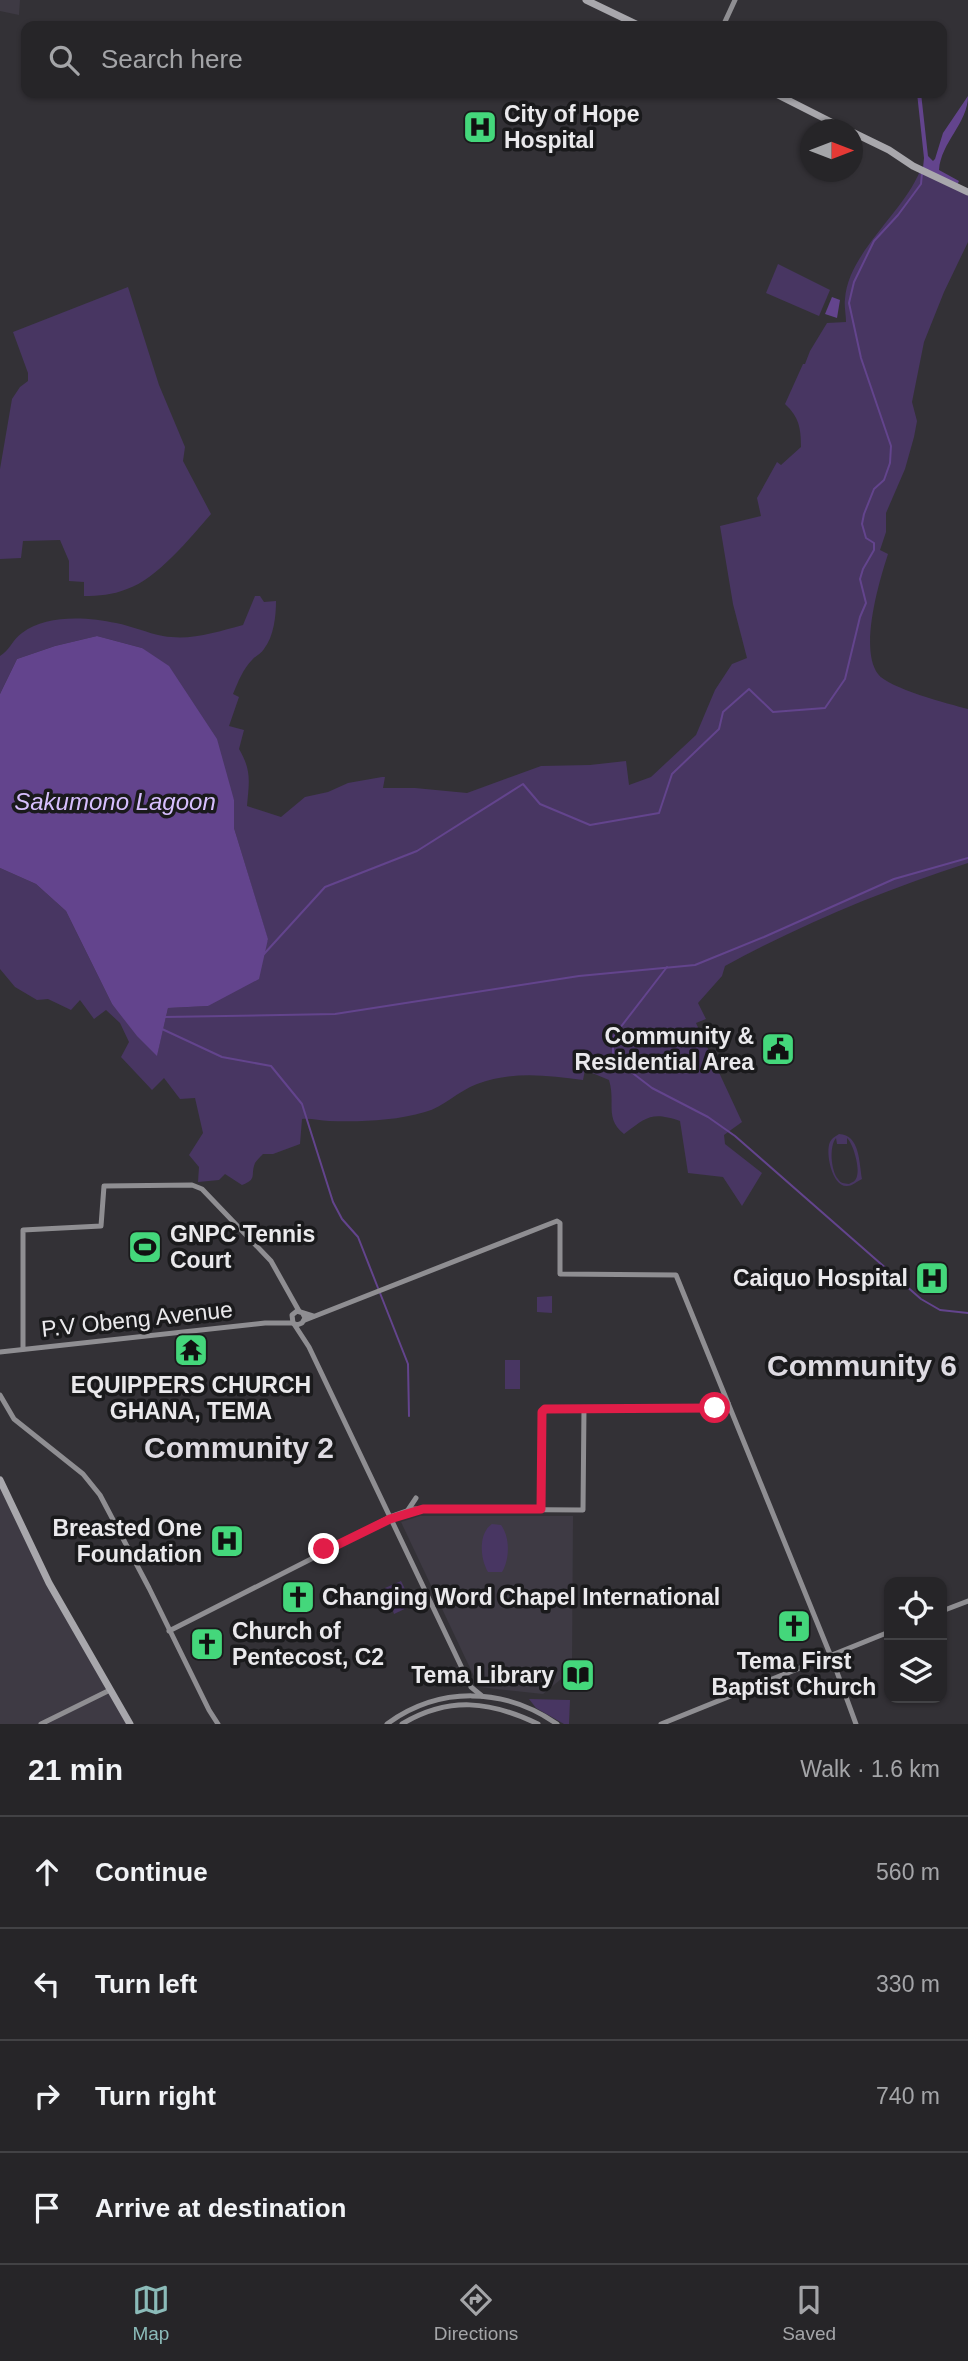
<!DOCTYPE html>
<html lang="en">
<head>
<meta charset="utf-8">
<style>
  body { margin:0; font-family:Helvetica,sans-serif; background:#323134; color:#f1f3f6 }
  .controls { position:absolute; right:21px; bottom:21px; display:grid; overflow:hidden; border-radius:14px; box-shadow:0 2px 5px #0004 }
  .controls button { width:63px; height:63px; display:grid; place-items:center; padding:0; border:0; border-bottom:2px solid #424245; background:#262528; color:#f1f3f6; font:35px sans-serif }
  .compass { position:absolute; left:800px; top:119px; width:63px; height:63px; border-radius:50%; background:#262528; box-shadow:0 2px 5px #0004; rotate:90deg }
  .stop { position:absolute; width:21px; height:21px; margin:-16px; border:5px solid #e11d48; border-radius:50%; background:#fff }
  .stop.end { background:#e11d48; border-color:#fff; box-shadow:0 2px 7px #0008 }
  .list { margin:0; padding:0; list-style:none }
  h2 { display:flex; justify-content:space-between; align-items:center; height:91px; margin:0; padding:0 28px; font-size:30px }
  h2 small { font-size:23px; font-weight:400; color:#a4a5a8 }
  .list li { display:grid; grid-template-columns:46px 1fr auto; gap:21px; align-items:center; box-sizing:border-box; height:112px; padding:0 28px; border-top:2px solid #424245 }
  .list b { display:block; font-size:26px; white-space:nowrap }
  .list em { font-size:23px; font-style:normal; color:#a4a5a8 }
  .icon { flex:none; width:38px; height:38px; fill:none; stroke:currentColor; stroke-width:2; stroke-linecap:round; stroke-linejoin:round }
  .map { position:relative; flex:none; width:968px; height:1724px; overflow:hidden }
  .search { position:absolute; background:#262528; box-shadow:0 2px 5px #0004; left:21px; right:21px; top:21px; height:77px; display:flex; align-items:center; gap:18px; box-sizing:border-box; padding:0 24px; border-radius:14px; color:#a4a5a8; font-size:26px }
  .sheet { height:539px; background:#262528 }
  nav { display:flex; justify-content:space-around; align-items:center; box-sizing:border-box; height:98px; border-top:2px solid #424245; background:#262528; font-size:19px; color:#a4a5a8 }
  nav a { display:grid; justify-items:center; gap:4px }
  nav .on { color:#8bbbb9 }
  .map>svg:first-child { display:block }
  .built { fill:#3e3a44 }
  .green { fill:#483662; fill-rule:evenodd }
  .water { fill:#63448d }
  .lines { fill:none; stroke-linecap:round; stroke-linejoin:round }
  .stream { stroke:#63448d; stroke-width:2 }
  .secondary { stroke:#8f8e92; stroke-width:5 }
  .primary { stroke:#a8a7ac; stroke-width:7 }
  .route { stroke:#e11d48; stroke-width:9 }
  .labels { text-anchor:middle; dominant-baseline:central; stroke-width:7; stroke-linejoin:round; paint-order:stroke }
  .poi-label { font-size:23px; font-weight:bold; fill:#eae9ec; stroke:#1a1a1c; text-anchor:start }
  .street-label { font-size:23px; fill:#eae9ec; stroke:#1a1a1c }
  .water-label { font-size:24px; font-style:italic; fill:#d7bffe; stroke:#1a1a1c }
  .district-label { font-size:30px; font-weight:bold; fill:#dedbe2; stroke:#1a1a1c }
</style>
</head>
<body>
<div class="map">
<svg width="968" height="1724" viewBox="0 0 968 1724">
  <rect width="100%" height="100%" fill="#333136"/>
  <g class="built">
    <path d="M 0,0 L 20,0 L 19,15 L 0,11 Z"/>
    <path d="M 484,116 L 490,133 L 477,138 L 470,122 Z"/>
    <path d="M 906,1358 L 922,1358 L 921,1378 L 906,1377 Z"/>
    <path d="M 0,1478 L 57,1598 L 130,1724 L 0,1724 Z"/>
    <path d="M 420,1516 L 573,1516 L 572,1670 L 543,1694 L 479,1687 L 401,1522 Z"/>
  </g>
  <g class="green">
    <path d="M 920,171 L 968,195 L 968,242 L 944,292 L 924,342 L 912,402 L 917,421 L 914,437 L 905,469 L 886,513 L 886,532 L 880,550 L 888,554 C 879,582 859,649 878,674 C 888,688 949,704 968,709 L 968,863 C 884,890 802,924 725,966 L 722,976 L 698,1003 L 706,1019 L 696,1023 L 742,1122 L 724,1135 L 725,1144 L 762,1173 L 742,1206 L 723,1177 L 688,1173 L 680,1121 C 652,1112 648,1116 624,1134 C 604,1118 616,1103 609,1080 L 585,1070 L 583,1080 C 546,1075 512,1071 477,1084 C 458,1091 444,1107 425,1112 C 394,1121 360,1122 329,1121 C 320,1121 311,1118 302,1119 L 300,1144 L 273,1154 L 263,1154 C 260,1157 257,1160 255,1163 C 250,1175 258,1179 242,1185 L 225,1174 L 219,1180 L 198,1182 L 199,1167 L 189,1155 L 203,1133 L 195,1098 L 180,1099 L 164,1078 L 152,1090 L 121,1057 L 129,1042 L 120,1023 L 106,1010 L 94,1019 L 80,1000 L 71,1010 L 48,999 L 37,1000 L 15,987 L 0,969 L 0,868 L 36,884 L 66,911 L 112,1004 L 157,1055 L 168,1008 L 208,1006 L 268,940 L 234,828 L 234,800 L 142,648 L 97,636 L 55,646 L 17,659 L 0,694 L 0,656 C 10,650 13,639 22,633 C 46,614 88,617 116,623 C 132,626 147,633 163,636 C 191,641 216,632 243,625 L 255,596 L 260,596 L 264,602 L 276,601 C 276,616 274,636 264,649 C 261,654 255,656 252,660 C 243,669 238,682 233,694 L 239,697 L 229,726 L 244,730 L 239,749 C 252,771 249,782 247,806 L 281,817 L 305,797 L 328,792 L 348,783 L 382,777 L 385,777 L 383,788 L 415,788 L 467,793 L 541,766 L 590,765 L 626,761 L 629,785 L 651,777 L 696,735 L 715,690 L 732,664 L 747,658 L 733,604 L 720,526 L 761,516 L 757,498 L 777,462 L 781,465 L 801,447 C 801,428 799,417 785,404 L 803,364 L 805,364 L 810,351 L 827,323 L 846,322 C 846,314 844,306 845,299 C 848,253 903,213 920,171 Z"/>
    <path d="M 778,264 L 830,290 L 819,316 L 766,293 Z"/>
    <path d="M 128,287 L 159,385 L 185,447 L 183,461 L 211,514 C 190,538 157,579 127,589 C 112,595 99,596 84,596 L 84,582 L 69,581 L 69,561 L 60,540 L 23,541 L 21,558 L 0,559 L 0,469 L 12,399 L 20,387 L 28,381 L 28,373 L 13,332 Z"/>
    <path d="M 839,1134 C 860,1135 859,1162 862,1179 C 857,1181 853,1186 847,1186 C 832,1187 825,1152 830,1142 C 833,1137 835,1137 839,1134 ZM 836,1138 L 837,1144 L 847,1144 L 847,1138 C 853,1143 860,1168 857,1176 C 856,1181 853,1182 849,1184 C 844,1183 841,1184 838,1179 C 831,1171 829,1146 836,1138 Z"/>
    <path d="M 552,1296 L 552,1313 L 537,1312 L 537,1297 Z"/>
    <rect x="505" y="1360" width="15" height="29"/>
    <path d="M 492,1524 L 501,1525 C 510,1537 510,1559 502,1572 L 488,1572 C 480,1559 478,1533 492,1524 Z"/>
    <path d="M 401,1581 L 413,1605 L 394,1614 L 385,1588 Z"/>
    <path d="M 529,1699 L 570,1700 L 569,1724 L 564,1724 L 536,1708 Z"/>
  </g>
  <g class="water">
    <path d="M 917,93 L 921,93 L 928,156 L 933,161 L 935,159 L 943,133 L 968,96 C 968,123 941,142 939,170 L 959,181 L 957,185 L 923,168 L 924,158 Z"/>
    <path d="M 832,297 L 840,300 L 837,318 L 825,314 Z"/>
    <path d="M 97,636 L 142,648 L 169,666 L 217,739 L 234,800 L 234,828 L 268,939 L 259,979 L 208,1006 L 168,1008 L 157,1056 L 137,1036 L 112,1004 L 66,911 L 36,884 L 0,868 L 0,694 L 17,659 L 55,646 Z"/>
  </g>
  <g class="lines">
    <g class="stream">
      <path d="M 264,954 L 325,887 L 417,851 L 523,784 L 540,804 L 590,825 L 659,813 L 672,774 L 719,729 L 723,712 L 749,689 L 773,712 L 825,708 L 845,679 L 860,617 L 866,603 L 860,579 L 863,569 L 874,550 L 874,543 L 866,538 L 862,524 L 864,514 L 874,489 L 884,480 L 890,463 L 891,446 L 861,358 L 849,303 L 854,282 L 874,241 L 898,215 L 921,184 L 922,173"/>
      <path d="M 667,967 L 613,1037 L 613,1058 L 652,1088 L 708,1117 L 735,1136 L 921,1299 L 940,1310 L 968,1313"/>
      <path d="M 164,1017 L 335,1014 L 579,976 L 695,965 L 764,937 L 894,879 L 968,858"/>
      <path d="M 162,1029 L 222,1057 L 271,1066 L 302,1104 L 333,1202 L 342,1219 L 358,1237 L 378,1288"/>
      <path d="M 380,1293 L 408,1364 L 409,1416"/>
    </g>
    <g class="secondary">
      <path d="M 723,26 L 735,0"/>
      <path d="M 303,1314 L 305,1318 L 302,1323 L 297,1325 L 293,1323 L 292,1315 L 297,1311 L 313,1316"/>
      <path d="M 305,1320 L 557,1221 L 560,1223 L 560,1274 L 676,1275 L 834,1664 L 856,1724"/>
      <path d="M 294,1324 L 309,1347 L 471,1687 L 482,1696"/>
      <path d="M 23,1349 L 23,1230 L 101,1226 L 104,1186 L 192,1185 L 202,1189 L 271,1261 L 299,1311"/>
      <path d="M 0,1352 L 265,1323 L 293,1323"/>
      <path d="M 0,1395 L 14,1419 L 83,1474 L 100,1495 L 149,1588 L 209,1710 L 218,1724"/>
      <path d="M 541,1509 L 542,1412 L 544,1410 L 708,1409 L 728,1403"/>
      <path d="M 408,1510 L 416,1498"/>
      <path d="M 942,1611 L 968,1601"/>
      <path d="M 169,1631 L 319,1555 L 324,1549 L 333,1547 L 392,1516 L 412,1509 L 583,1510 L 584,1408"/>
      <path d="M 41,1724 L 110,1690"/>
      <path d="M 387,1724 C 439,1686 504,1687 557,1724"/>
      <path d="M 402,1724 C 449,1696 490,1701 538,1724"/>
      <path d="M 661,1724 L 889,1632"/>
    </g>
    <g class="primary">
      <path d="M 586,0 L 640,26"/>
      <path d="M 774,93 L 847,130"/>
      <path d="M 852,132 L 889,150 L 913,166 L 968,192"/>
      <path d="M 0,1480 L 49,1583 L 130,1724"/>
    </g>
  </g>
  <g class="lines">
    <path class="route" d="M 324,1549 L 333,1547 L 390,1519 L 423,1509 L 541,1509 L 542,1412 L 545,1409 L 715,1408"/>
  </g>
  <defs>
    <g id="hospital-square" transform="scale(1.75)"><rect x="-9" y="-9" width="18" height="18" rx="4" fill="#44d77b" stroke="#1a1a1c"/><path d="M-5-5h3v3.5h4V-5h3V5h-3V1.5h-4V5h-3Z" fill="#111"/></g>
    <g id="civic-square" transform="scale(1.75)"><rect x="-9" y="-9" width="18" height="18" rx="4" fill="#44d77b" stroke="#1a1a1c"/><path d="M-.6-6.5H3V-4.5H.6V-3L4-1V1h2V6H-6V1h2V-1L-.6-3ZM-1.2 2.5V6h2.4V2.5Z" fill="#111"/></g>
    <g id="stadium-square" transform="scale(1.75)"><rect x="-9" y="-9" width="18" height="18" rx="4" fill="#44d77b" stroke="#1a1a1c"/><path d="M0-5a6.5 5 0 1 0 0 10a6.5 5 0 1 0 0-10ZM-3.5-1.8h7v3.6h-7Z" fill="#111"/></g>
    <g id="temple-square" transform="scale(1.75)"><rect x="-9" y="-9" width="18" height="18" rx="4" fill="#44d77b" stroke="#1a1a1c"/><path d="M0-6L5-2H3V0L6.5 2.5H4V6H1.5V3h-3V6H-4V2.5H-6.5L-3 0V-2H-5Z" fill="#111"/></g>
    <g id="church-square" transform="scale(1.75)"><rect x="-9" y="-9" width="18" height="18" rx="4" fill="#44d77b" stroke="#1a1a1c"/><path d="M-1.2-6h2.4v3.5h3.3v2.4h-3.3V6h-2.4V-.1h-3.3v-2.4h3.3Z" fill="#111"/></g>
    <g id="library-square" transform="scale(1.75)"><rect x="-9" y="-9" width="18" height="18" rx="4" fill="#44d77b" stroke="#1a1a1c"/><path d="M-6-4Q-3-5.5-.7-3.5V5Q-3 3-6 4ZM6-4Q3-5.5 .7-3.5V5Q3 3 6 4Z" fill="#111"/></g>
  </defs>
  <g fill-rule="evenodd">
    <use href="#hospital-square" x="480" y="127"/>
    <use href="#civic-square" x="778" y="1049"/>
    <use href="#stadium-square" x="145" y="1247"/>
    <use href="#hospital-square" x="932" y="1278"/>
    <use href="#temple-square" x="191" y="1350"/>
    <use href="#hospital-square" x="227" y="1541"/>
    <use href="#church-square" x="298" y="1597"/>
    <use href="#church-square" x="794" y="1626"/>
    <use href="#church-square" x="207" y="1644"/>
    <use href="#library-square" x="578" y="1675"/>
  </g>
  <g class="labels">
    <g class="poi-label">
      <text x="504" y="114">City of Hope<tspan x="504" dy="26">Hospital</tspan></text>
      <text x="754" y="1036" text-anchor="end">Community &amp;<tspan x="754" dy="26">Residential Area</tspan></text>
      <text x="170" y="1234">GNPC Tennis<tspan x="170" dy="26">Court</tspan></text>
      <text x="908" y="1278" text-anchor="end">Caiquo Hospital</text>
      <text x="191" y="1385" text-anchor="middle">EQUIPPERS CHURCH<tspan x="191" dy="26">GHANA, TEMA</tspan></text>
      <text x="202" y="1528" text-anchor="end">Breasted One<tspan x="202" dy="26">Foundation</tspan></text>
      <text x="322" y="1597">Changing Word Chapel International</text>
      <text x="232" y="1631">Church of<tspan x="232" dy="26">Pentecost, C2</tspan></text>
      <text x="794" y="1661" text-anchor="middle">Tema First<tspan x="794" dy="26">Baptist Church</tspan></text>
      <text x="554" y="1675" text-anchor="end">Tema Library</text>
    </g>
    <g class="street-label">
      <text transform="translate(137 1319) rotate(-6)">P.V Obeng Avenue</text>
    </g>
    <g class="water-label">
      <text x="115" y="801">Sakumono Lagoon</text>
    </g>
    <g class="district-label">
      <text x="862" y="1365">Community 6</text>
      <text x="239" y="1447">Community 2</text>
    </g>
  </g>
</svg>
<div class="controls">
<button><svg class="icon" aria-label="locate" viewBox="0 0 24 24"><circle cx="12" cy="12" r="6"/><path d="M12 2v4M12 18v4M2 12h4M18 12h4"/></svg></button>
<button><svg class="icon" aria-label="layers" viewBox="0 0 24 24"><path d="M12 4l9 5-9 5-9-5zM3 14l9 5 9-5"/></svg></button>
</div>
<svg class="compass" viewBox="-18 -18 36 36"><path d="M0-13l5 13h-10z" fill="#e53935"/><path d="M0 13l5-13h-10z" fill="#a4a5a8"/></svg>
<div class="stop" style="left:715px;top:1408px"></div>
<div class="stop end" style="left:324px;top:1549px"></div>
<div class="search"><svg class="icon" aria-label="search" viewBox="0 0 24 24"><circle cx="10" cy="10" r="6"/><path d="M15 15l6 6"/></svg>Search here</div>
</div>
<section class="sheet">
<h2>21 min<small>Walk · 1.6 km</small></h2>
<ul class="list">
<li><svg class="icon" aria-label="ahead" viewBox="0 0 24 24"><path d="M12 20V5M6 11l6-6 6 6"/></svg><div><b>Continue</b></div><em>560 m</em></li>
<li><svg class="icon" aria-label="left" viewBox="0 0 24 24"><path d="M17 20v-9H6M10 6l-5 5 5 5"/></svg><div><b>Turn left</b></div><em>330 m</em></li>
<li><svg class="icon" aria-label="right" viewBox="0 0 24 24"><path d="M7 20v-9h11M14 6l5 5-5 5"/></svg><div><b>Turn right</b></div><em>740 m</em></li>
<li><svg class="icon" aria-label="arrive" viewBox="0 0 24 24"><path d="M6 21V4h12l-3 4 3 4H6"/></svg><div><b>Arrive at destination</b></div></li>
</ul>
</section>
<nav>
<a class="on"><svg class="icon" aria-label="map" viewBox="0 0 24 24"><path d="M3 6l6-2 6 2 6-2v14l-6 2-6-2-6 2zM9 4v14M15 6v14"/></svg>Map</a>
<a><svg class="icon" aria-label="directions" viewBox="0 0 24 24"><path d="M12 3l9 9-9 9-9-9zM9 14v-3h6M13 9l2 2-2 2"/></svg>Directions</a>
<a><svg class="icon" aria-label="saved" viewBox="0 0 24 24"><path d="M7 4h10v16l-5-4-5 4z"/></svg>Saved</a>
</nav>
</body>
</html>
